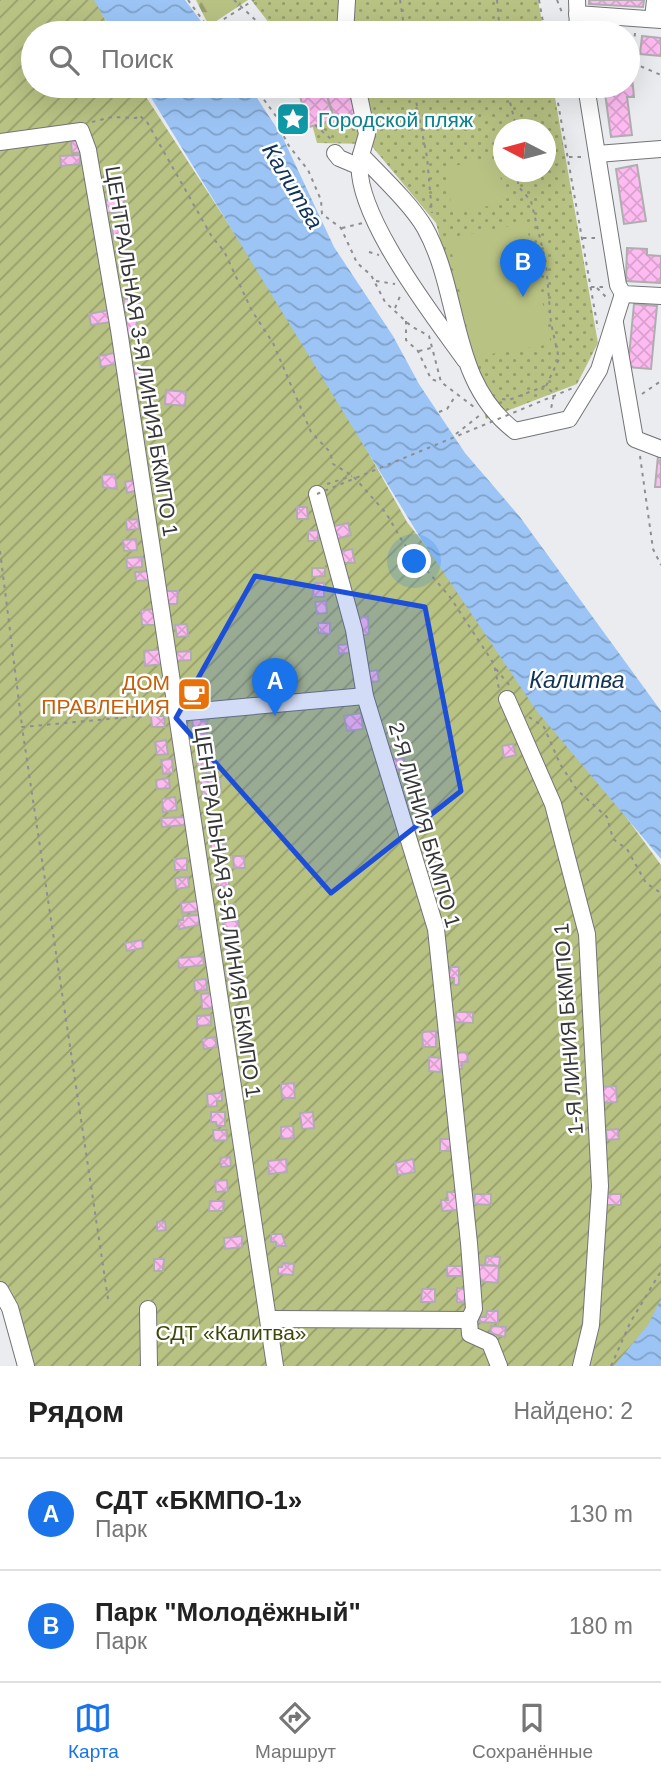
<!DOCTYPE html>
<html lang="ru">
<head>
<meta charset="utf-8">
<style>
  body { margin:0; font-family:Helvetica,sans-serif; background:#f6f6f6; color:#222 }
  .compass { position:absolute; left:493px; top:119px; width:63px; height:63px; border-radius:50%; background:#fff; box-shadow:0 7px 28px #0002; rotate:276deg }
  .you { position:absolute; left:415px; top:562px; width:24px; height:24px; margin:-18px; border:5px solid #fff; border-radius:50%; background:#1a73e8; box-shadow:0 0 0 10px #1a73e833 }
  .badge { display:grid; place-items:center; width:46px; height:46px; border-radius:50%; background:#1a73e8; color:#fff; font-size:23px; font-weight:700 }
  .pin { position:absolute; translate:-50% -58px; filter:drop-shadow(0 2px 4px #0008) }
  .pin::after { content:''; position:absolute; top:37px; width:24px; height:21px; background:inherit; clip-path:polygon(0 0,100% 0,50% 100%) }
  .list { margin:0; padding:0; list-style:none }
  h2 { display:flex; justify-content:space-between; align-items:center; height:91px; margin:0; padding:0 28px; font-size:30px }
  h2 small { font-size:23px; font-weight:400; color:#767676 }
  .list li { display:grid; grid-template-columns:46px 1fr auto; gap:21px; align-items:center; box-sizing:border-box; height:112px; padding:0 28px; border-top:2px solid #e0e0e0 }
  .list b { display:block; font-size:26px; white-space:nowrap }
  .list p { margin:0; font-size:23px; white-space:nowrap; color:#767676 }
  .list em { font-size:23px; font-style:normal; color:#767676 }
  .icon { flex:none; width:38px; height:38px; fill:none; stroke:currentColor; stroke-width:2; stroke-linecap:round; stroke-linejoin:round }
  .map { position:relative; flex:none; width:661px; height:1366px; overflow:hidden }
  .search { position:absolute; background:#fff; box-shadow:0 7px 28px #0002; left:21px; right:21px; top:21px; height:77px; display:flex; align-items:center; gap:18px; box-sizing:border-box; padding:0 24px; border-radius:38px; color:#767676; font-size:26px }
  .sheet { height:315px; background:#fff }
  nav { display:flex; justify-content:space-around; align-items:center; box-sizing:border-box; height:98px; border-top:2px solid #e0e0e0; background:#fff; font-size:19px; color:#767676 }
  nav a { display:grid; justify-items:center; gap:4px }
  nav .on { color:#1a73e8 }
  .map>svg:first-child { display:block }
  .forest { fill:url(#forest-firs) }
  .park { fill:url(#park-dots); fill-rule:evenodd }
  .garden { fill:url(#garden-furrows) }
  .pitch { fill:#b8c283 }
  .water { fill:url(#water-waves) }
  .building { fill:url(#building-cross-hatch); stroke:#b0adaf; stroke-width:2 }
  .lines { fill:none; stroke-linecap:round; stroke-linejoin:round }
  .minor-casing { stroke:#727476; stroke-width:18 }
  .path { stroke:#8c8e90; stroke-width:2; stroke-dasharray:3.5 5; stroke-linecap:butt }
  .minor { stroke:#fff; stroke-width:16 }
  .path-bridge { stroke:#8c8e90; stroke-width:2; stroke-dasharray:3.5 5; stroke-linecap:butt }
  .marked { fill:#1d4ed8; fill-opacity:0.2; stroke:#1d4ed8; stroke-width:5; stroke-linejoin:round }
  .labels { text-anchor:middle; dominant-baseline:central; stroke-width:5; stroke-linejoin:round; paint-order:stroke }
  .culture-label { font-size:21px; fill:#0d838f; stroke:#fff; text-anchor:start }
  .street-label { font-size:21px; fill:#353637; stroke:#fff }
  .food-label { font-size:21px; fill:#c56008; stroke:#fff; text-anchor:end }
  .park-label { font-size:21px; fill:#40470a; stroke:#fff }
  .water-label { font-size:23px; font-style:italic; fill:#103359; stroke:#fff }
</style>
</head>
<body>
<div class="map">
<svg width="661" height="1366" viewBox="0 0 661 1366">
  <defs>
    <pattern id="forest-firs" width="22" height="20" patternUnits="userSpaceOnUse" patternTransform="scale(1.75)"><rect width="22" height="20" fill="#b8c283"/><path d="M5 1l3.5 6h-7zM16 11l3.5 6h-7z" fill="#969e6c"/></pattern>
    <pattern id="park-dots" width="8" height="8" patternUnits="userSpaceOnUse" patternTransform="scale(1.75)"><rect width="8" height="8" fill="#b8c283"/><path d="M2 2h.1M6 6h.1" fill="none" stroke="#969e6c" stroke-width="1.8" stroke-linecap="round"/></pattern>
    <pattern id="garden-furrows" width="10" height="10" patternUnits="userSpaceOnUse" patternTransform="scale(1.75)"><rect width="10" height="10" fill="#b8c283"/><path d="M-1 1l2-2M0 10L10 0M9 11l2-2" fill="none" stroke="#969e6c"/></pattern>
    <pattern id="water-waves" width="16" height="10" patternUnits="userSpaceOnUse" patternTransform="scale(1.75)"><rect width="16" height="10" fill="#9cc5f6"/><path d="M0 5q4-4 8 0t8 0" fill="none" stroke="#80a1c8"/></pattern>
    <pattern id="building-cross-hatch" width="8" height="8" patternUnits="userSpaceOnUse" patternTransform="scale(1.75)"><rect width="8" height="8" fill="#febbf1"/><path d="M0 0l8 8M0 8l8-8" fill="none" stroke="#daa1cf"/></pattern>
  </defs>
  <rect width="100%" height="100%" fill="#eaecef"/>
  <path class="forest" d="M 196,0 L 248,0 L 209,26 Z"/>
  <g class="park">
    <path d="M 251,0 L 538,0 L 544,33 L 277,33 Z"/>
    <path d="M 302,86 L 553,86 L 598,343 L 577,384 L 486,419 L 436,223 L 370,144 L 317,143 ZM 504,130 L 546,130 L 546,172 L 504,172 Z"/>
  </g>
  <path class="garden" d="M 0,0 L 95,0 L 112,33 L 33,33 L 33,86 L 139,86 L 318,362 L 407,522 L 464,594 L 661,865 L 661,1305 L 627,1366 L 25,1366 L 6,1310 L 0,1305 Z"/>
  <g class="pitch">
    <path d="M 498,159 L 504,204 L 452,211 L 446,167 Z"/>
    <path d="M 526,223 L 551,344 L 473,357 L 449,238 Z"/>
  </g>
  <g class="water">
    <path d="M 94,0 L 185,0 L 210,33 L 113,33 Z"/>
    <path d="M 144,86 L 249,86 L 282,136 L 334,247 L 393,336 L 419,384 L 465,453 L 520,517 L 661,711 L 661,859 L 536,710 L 421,539 Z"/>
    <path d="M 661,1299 L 661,1366 L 614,1366 L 648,1325 Z"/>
  </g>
  <g class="building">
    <path d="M 589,0 L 644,0 L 643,7 L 589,4 Z"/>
    <path d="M 642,36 L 661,38 L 661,56 L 640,54 Z"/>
    <path d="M 628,77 L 632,77 L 634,97 L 627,97 L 632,135 L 611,137 L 604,86 L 628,86 Z"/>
    <path d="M 324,86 L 334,120 L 309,127 L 299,93 Z"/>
    <path d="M 324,86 L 347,86 L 357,119 L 337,126 Z"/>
    <path d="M 84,140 L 85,152 L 72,153 L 71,141 Z"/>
    <path d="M 80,155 L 80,164 L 61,166 L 60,156 Z"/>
    <path d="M 637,165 L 646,221 L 624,224 L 616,169 Z"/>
    <path d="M 124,199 L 125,213 L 106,213 L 106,200 Z"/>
    <path d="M 120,225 L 121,237 L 113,237 L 112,226 Z"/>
    <path d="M 627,248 L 647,249 L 647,255 L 661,256 L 661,283 L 626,281 Z"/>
    <path d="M 124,299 L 137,299 L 137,311 L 124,310 Z"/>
    <path d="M 634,304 L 657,306 L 651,369 L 628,367 Z"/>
    <path d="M 109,310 L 111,322 L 91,325 L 89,314 Z"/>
    <path d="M 127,316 L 137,316 L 136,335 L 125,335 Z"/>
    <path d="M 114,353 L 116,364 L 101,367 L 99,356 Z"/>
    <path d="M 149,366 L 149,379 L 134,379 L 133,367 Z"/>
    <path d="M 166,390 L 186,392 L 185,406 L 165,404 Z"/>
    <path d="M 658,456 L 661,457 L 661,487 L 655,487 Z"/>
    <path d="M 115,474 L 117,489 L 103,487 L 102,475 Z"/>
    <path d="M 135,480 L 138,490 L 127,493 L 125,482 Z"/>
    <path d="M 297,507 L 307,507 L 308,519 L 297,519 Z"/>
    <path d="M 138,519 L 139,529 L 127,530 L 126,520 Z"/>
    <path d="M 348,523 L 351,535 L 333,540 L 330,527 Z"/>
    <path d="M 318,530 L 318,541 L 308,541 L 308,531 Z"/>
    <path d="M 136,539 L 137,550 L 124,551 L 123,540 Z"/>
    <path d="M 352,549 L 355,563 L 341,563 L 338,552 Z"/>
    <path d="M 142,557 L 142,567 L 127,568 L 126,558 Z"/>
    <path d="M 312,568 L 325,568 L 325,576 L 312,577 Z"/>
    <path d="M 152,571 L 152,580 L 136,581 L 135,572 Z"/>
    <path d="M 315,583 L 324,583 L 324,597 L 312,597 Z"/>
    <path d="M 165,591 L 178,591 L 177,604 L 165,604 Z"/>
    <path d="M 326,601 L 327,613 L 317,614 L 315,602 Z"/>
    <path d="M 155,609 L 155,625 L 142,625 L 141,610 Z"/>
    <path d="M 368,616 L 369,634 L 358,637 L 354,619 Z"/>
    <path d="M 318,623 L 330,623 L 330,634 L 318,633 Z"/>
    <path d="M 187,624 L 188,636 L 177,637 L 175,625 Z"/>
    <path d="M 349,644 L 349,653 L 339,654 L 338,645 Z"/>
    <path d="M 162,649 L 163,664 L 145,666 L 144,651 Z"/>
    <path d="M 191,651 L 191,660 L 177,661 L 176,652 Z"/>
    <path d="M 377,670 L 379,681 L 368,683 L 366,672 Z"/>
    <path d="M 206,682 L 207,698 L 190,699 L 188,684 Z"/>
    <path d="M 361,713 L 363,729 L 347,731 L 344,716 Z"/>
    <path d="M 151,716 L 164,716 L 165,727 L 152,727 Z"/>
    <path d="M 192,716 L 200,716 L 201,721 L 207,721 L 207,727 L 193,728 Z"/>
    <path d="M 207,732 L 208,743 L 196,744 L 195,733 Z"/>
    <path d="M 166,740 L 168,754 L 157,755 L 155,742 Z"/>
    <path d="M 513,744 L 516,755 L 504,758 L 502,746 Z"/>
    <path d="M 404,758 L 405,769 L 393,770 L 392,759 Z"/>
    <path d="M 172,759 L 173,773 L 163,774 L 161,760 Z"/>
    <path d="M 216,760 L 217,772 L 202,773 L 202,767 L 198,767 L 197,761 Z"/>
    <path d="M 169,778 L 170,788 L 157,789 L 156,780 Z"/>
    <path d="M 220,779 L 221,794 L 202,795 L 201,781 Z"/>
    <path d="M 175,797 L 177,810 L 163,812 L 162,799 Z"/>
    <path d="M 185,817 L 185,825 L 162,827 L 161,818 Z"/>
    <path d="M 211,844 L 226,844 L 226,852 L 211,855 Z"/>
    <path d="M 233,856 L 244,856 L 245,868 L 234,868 Z"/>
    <path d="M 187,858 L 187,870 L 175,870 L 174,859 Z"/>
    <path d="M 217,875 L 229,875 L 229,886 L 218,887 Z"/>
    <path d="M 188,877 L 189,887 L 176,889 L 175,878 Z"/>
    <path d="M 198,901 L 199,911 L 182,913 L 181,903 Z"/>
    <path d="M 235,904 L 236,917 L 222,918 L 221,906 Z"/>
    <path d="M 199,915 L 199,925 L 179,929 L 178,920 L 183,920 L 183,916 Z"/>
    <path d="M 238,920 L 240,933 L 224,935 L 223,922 Z"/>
    <path d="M 142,940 L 143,948 L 127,951 L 125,943 Z"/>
    <path d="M 238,944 L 240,958 L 225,959 L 224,945 Z"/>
    <path d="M 203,956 L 204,965 L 179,968 L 178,958 Z"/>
    <path d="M 241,967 L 242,979 L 228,981 L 227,969 Z"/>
    <path d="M 451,967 L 459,967 L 459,985 L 454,985 L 454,978 L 448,978 Z"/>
    <path d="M 206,979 L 207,990 L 195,991 L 194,980 Z"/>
    <path d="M 212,993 L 214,1008 L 202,1009 L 201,994 Z"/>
    <path d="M 456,1012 L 473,1012 L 473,1023 L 455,1022 Z"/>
    <path d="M 211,1015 L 211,1025 L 197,1026 L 197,1016 Z"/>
    <path d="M 436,1031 L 436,1047 L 423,1047 L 422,1032 Z"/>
    <path d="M 215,1037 L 217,1047 L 204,1049 L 202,1039 Z"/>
    <path d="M 467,1052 L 468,1062 L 462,1062 L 462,1069 L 456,1069 L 456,1053 Z"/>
    <path d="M 429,1057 L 442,1058 L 441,1072 L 429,1071 Z"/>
    <path d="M 294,1083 L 295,1098 L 282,1098 L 281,1084 Z"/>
    <path d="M 616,1086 L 617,1102 L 602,1103 L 602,1087 Z"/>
    <path d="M 222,1093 L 222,1101 L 217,1101 L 217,1106 L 208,1107 L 207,1094 Z"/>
    <path d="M 211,1112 L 225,1112 L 225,1126 L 217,1126 L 216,1122 L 211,1122 Z"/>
    <path d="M 313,1112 L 314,1128 L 302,1129 L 300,1113 Z"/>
    <path d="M 293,1126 L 294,1138 L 281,1139 L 281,1127 Z"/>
    <path d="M 618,1129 L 619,1139 L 607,1140 L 606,1130 Z"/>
    <path d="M 213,1130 L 227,1130 L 227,1140 L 214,1141 Z"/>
    <rect x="440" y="1139" width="16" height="12"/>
    <path d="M 230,1157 L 231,1166 L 221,1167 L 220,1158 Z"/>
    <path d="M 286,1159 L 287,1172 L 269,1174 L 268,1161 Z"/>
    <path d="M 413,1159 L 415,1172 L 398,1175 L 395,1163 Z"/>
    <path d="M 227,1180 L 228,1191 L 216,1192 L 215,1181 Z"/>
    <path d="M 447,1192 L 457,1192 L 458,1210 L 442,1211 L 441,1200 L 448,1200 Z"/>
    <path d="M 475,1194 L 491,1194 L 491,1205 L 474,1204 Z"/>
    <rect x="604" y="1194" width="17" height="11"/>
    <path d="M 210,1201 L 224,1201 L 223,1211 L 209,1211 Z"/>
    <path d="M 165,1221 L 166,1230 L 157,1231 L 157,1222 Z"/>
    <path d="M 271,1234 L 282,1234 L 286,1246 L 276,1246 L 276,1242 L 271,1242 Z"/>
    <path d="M 242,1236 L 242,1247 L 225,1249 L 224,1238 Z"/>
    <path d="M 486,1256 L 500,1257 L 499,1266 L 485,1265 Z"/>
    <path d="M 154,1259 L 164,1259 L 163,1271 L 154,1271 Z"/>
    <path d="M 283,1263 L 294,1264 L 293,1275 L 278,1274 L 278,1267 L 282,1267 Z"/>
    <path d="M 479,1265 L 499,1266 L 498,1283 L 478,1281 Z"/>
    <rect x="447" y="1266" width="15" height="10"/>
    <path d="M 457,1288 L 469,1289 L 468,1303 L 457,1302 Z"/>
    <path d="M 422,1289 L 435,1289 L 435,1302 L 421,1302 Z"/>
    <path d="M 487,1311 L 498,1311 L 498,1323 L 479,1322 L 480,1317 L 486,1317 Z"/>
    <path d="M 491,1326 L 506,1327 L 505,1337 L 490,1333 Z"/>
  </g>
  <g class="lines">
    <g class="minor-casing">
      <g id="minor">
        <path d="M 577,0 L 578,33"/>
        <path d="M 577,14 L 661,20"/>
        <path d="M 653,19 L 655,0"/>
        <path d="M 345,33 L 347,0"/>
        <path d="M 357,86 L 367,134 L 361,155"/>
        <path d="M 586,86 L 618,285 L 623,294 L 661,296"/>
        <path d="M 0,142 L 81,131 L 88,150 L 119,330 L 275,1366"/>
        <path d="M 335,153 L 339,158 L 358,166"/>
        <path d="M 597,154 L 661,149"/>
        <path d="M 615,323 L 635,439 L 661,449"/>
        <path d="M 465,360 C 435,318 347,206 361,155 C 380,175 412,205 425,228 C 462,295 449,381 515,431 L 569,419 L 599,370 L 623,294"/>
        <path d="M 317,494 L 354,630 L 365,696 L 436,929 L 469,1243 L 474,1309 L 469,1320 L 470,1334 L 490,1343 L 499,1366"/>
        <path d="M 507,699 L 553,804 L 587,934 L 600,1186 L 591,1325 L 581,1366"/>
        <path d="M 177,713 L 365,696"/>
        <path d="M 0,1290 L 10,1308 L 26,1366"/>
        <path d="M 148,1309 L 149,1366"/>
        <path d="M 270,1319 L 469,1320"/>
      </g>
    </g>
    <g class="path">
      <path d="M 188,0 L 207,26 L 213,26 L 254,0"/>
      <path d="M 234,0 L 264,28 L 278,30 L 301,26 L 331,30"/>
      <path d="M 400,0 L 405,33"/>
      <path d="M 497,0 L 500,33"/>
      <path d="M 539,0 L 545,33"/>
      <path d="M 557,0 L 563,15"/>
      <path d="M 563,33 L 564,22"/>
      <path d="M 633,63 L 661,75"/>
      <path d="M 628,66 L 631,67 L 635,33"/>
      <path d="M 254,86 L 281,123 L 282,133 L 289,146 L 308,170 L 321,200 L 322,214 L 341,228 L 357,263 L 371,275 L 385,302 L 411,326 L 429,336 L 441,382 L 474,407"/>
      <path d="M 413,86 L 427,157 L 432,213"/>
      <path d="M 506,86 L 517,130"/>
      <path d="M 555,86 L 598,329"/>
      <path d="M 92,122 L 112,117 L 136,118 L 139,115 L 147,122 L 212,237 L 224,251 L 252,311 L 273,343 L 311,432 L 330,452 L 333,464 L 353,476 L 386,513 L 404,544 L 450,597 L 494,664 L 499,689"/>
      <path d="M 315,125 L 332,140"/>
      <path d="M 569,157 L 584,157"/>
      <path d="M 518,172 L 518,186 L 531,201 L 546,263 L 551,323 L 559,359 L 546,386 L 554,394 L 551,409"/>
      <path d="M 342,228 L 363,223"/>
      <path d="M 583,238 L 598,238"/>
      <path d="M 369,252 L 379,255"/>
      <path d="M 376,281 L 395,284"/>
      <path d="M 591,287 L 603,287"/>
      <path d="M 597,288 L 607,298"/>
      <path d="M 395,308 L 401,294"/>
      <path d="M 406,321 L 406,340 L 418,351 L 431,379 L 440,382"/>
      <path d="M 419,351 L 431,348"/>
      <path d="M 642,394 L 661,381"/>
      <path d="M 502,399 L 509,400 L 545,386"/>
      <path d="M 439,412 L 447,409 L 456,395"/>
      <path d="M 456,434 L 480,415"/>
      <path d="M 640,456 L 653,549 L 661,565"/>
      <path d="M 327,484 L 352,476"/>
      <path d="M 0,551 L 22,726"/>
      <path d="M 496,669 L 510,686"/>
      <path d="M 529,717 L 544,727 L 560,764 L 577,790 L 607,817 L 613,839 L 627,849 L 646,883 L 661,893"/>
      <path d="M 108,1299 L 22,727 L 162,714"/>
      <path d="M 611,1366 L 630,1323 L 661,1271"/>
    </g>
    <use href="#minor" class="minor"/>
    <path class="path-bridge" d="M 317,494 L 573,388"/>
  </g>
  <path class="marked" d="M 255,576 L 425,607 L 461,791 L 331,893 L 176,718 Z"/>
  <defs>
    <g id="sight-square" transform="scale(1.75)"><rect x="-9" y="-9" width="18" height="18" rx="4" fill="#0f9aa8" stroke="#fff"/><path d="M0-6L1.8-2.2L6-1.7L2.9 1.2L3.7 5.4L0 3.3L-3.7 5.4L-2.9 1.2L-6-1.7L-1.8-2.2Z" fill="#fff"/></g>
    <g id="cafe-square" transform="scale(1.75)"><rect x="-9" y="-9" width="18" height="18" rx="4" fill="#e8710a" stroke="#fff"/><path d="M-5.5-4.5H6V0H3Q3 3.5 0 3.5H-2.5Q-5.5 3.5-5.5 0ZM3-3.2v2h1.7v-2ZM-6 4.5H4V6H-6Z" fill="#fff"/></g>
  </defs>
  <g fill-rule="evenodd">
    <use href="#sight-square" x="293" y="119"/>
    <use href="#cafe-square" x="194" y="694"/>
  </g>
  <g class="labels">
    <g class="culture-label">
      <text x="318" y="119">Городской пляж</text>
    </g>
    <g class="street-label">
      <text transform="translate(142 351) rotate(81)">ЦЕНТРАЛЬНАЯ 3-Я ЛИНИЯ БКМПО 1</text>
      <text transform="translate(425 825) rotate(74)">2-Я ЛИНИЯ БКМПО 1</text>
      <text transform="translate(228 912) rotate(82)">ЦЕНТРАЛЬНАЯ 3-Я ЛИНИЯ БКМПО 1</text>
      <text transform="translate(568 1029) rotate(-94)">1-Я ЛИНИЯ БКМПО 1</text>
    </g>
    <g class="food-label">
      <text x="170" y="682">ДОМ<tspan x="170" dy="24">ПРАВЛЕНИЯ</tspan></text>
    </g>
    <g class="park-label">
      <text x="231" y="1332">СДТ «Калитва»</text>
    </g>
    <g class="water-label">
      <text transform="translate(293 186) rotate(59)">Калитва</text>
      <text x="577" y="680">Калитва</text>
    </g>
  </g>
</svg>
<svg class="compass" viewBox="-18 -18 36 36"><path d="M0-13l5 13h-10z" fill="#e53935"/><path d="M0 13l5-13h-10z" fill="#767676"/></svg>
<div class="you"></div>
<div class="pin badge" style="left:275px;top:716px">A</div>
<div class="pin badge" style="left:523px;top:297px">B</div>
<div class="search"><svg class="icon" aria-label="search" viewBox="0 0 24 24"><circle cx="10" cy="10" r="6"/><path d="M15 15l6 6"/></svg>Поиск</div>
</div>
<section class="sheet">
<h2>Рядом<small>Найдено: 2</small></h2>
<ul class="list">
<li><span class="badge">A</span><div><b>СДТ «БКМПО-1»</b><p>Парк</p></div><em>130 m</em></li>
<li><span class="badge">B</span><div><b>Парк &quot;Молодёжный&quot;</b><p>Парк</p></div><em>180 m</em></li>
</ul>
</section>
<nav>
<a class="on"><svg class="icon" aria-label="map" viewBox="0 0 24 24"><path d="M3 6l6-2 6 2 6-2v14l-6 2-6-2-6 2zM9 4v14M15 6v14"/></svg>Карта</a>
<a><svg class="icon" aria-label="directions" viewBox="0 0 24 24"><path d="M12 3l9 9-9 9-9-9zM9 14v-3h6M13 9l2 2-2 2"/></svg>Маршрут</a>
<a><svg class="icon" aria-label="saved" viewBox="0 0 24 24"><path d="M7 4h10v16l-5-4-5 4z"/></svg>Сохранённые</a>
</nav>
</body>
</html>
